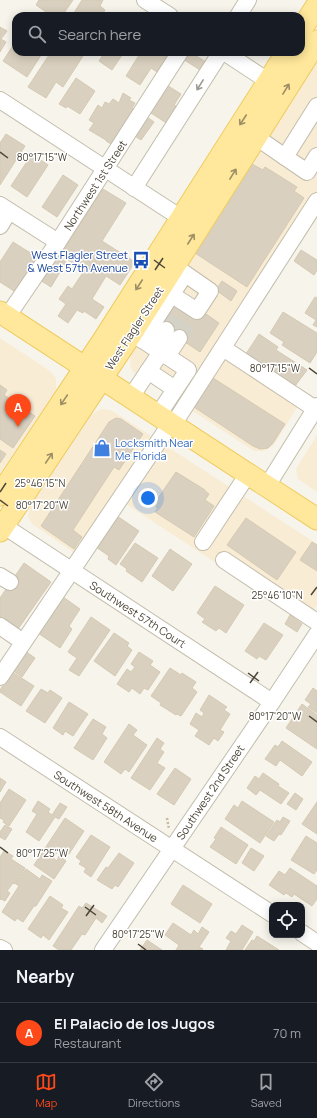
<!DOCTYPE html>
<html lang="en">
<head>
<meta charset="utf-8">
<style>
  body { margin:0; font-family:Manrope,sans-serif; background:#20242c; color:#f1f3f6 }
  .controls { position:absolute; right:12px; bottom:12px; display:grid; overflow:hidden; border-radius:8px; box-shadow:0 2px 10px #0003 }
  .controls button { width:36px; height:36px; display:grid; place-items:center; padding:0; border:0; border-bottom:1px solid #363941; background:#171b24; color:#f1f3f6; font:20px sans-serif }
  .you { position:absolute; left:148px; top:498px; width:14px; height:14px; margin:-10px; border:3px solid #fff; border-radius:50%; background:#1a73e8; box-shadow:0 0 0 6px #1a73e833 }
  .badge { display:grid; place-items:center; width:26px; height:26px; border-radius:50%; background:#ff4919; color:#fff; font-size:13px; font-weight:700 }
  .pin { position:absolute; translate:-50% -33px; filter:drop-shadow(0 1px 2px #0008) }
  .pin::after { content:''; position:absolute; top:21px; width:14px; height:12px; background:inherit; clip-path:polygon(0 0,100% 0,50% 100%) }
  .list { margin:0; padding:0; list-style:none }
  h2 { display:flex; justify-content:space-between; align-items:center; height:52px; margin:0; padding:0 16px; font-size:17px }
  h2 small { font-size:13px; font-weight:400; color:#9ea1a6 }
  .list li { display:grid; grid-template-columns:26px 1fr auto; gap:12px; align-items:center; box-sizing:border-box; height:60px; padding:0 16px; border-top:1px solid #363941 }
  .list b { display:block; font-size:15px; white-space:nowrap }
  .list p { margin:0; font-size:13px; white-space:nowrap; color:#9ea1a6 }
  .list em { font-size:13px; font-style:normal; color:#9ea1a6 }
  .icon { flex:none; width:22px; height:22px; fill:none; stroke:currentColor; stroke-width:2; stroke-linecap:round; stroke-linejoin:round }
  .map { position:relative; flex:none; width:317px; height:950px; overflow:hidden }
  .search { position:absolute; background:#171b24; box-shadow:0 2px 10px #0003; left:12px; right:12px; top:12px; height:44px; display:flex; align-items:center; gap:10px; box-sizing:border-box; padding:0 14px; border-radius:12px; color:#9ea1a6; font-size:15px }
  .sheet { height:112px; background:#171b24 }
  nav { display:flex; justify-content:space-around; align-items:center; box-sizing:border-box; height:56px; border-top:1px solid #363941; background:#171b24; font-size:11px; color:#9ea1a6 }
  nav a { display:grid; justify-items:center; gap:2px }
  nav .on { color:#ff4919 }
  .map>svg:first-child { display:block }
  .commercial { fill:#f9ecd5 }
  .building { fill:#d9d0bf; stroke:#d5c9b2 }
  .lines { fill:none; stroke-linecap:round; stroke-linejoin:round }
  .minor-tunnel { stroke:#d4d1c7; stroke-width:16; stroke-dasharray:16 8; stroke-linecap:butt }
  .minor-casing { stroke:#c3bdac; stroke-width:18 }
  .major-casing { stroke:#eecc61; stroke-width:23 }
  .path { stroke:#c6ba9c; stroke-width:2.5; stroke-dasharray:2 2; stroke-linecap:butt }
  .minor { stroke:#fff; stroke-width:16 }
  .major { stroke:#ffe89b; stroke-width:21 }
  .oneway { stroke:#9d9992 }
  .oneway2 { stroke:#9d8e65 }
  .ticks { fill:none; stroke:#4c4538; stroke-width:1.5 }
  .labels { text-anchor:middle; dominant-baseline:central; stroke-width:3; stroke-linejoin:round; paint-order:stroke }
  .street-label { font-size:11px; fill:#4c4538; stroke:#fff }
  .transit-label { font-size:11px; fill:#164399; stroke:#fff; text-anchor:end }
  .shop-label { font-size:11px; fill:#366cbe; stroke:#fff; text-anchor:start }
  .ticks-label { font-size:10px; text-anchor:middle; fill:#4c4538; stroke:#fff; stroke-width:3; stroke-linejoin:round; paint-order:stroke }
</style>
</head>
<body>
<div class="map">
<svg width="317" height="950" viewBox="0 0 317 950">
  <rect width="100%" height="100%" fill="#f6f4eb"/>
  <g class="commercial">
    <path d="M 317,63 L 317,212 L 231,348 L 305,395 L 273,446 L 264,451 L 254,451 L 133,372 L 130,365 L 131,354 Z"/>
    <path d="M 0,338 L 50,371 L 56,378 L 56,390 L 0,473 Z"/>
    <path d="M 101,409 L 111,410 L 317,544 L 317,605 L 306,622 L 123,502 L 85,560 L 32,524 L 28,517 L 30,507 L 91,415 Z"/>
    <path d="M 317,435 L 317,492 L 298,479 L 296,469 Z"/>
  </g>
  <g class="building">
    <path d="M 39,0 L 73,0 L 62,16 L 52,16 L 36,5 Z"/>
    <path d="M 82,0 L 103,0 L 100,6 L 105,10 L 101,16 L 72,16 Z"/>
    <path d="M 0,27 L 7,31 L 1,39 L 6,42 L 0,52 Z"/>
    <path d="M 16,41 L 16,52 L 43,52 L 27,77 L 3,61 Z"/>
    <path d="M 51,52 L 77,52 L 83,56 L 63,87 L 56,82 L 46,98 L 28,87 Z"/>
    <path d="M 98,52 L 124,52 L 112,70 L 99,61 L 103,55 Z"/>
    <path d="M 141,52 L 160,52 L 167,56 L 157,72 L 151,68 L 140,85 L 126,76 Z"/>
    <path d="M 187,52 L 190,52 L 206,62 L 200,70 L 183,59 Z"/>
    <path d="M 76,78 L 95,91 L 80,114 L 67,106 L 66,108 L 59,104 Z"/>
    <path d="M 165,84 L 181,94 L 174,105 L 181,109 L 171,126 L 148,111 Z"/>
    <path d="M 123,93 L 131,98 L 129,100 L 135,103 L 132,108 L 134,109 L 111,144 L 106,141 L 106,140 L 89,130 L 94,123 L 89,120 L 98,105 L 102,108 L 105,102 L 109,104 L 113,99 L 119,103 Z"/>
    <path d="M 147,117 L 154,122 L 141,140 L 135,136 Z"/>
    <path d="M 6,134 L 25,146 L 0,185 L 0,143 Z"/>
    <path d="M 32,154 L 48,165 L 27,197 L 11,186 Z"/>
    <path d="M 252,164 L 263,170 L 265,167 L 297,187 L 294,191 L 304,198 L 247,287 L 195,253 Z"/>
    <path d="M 63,175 L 78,185 L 57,217 L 42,207 Z"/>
    <path d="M 103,189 L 126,203 L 102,241 L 135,262 L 120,285 L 106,276 L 92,299 L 104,307 L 96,319 L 84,311 L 83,313 L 77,310 L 68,323 L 58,316 L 66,304 L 59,299 L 68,286 L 72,289 L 84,271 L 68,260 L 71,256 L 63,251 Z"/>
    <path d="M 13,242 L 40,259 L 17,293 L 0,282 L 0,262 Z"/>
    <path d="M 301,250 L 317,260 L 317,270 L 314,275 L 294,261 Z"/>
    <path d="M 55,255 L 66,262 L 51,287 L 40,280 Z"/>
    <path d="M 222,281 L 237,291 L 231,301 L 216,290 Z"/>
    <path d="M 315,297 L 317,298 L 317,327 L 313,325 L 316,320 L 305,313 Z"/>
    <path d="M 169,301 L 198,319 L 203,312 L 219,323 L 200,352 L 155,322 Z"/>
    <path d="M 283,312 L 317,333 L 317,352 L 310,363 L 282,345 L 284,342 L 270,333 Z"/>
    <path d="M 259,334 L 278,347 L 276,350 L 307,370 L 295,386 L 246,354 Z"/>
    <path d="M 213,378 L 285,424 L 273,443 L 268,448 L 260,449 L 253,446 L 194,407 Z"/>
    <path d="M 0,385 L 7,390 L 4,395 L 35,416 L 13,448 L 0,439 Z"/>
    <path d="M 116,418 L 121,419 L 143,434 L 119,470 L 114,467 L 73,530 L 82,537 L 74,549 L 41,526 L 109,422 Z"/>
    <path d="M 0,450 L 6,454 L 0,463 Z"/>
    <path d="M 176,472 L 205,490 L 205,491 L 209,494 L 205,500 L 214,506 L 194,537 L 155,512 L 158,508 L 156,507 L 158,503 L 156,501 Z"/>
    <path d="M 117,516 L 139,531 L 116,565 L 108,559 L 109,556 L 96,547 Z"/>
    <path d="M 246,518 L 296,552 L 277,580 L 227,545 Z"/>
    <path d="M 312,542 L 317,545 L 317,571 L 300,560 Z"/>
    <path d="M 135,543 L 158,558 L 142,582 L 126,571 L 127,569 L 120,564 Z"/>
    <path d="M 170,549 L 192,564 L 173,591 L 152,576 Z"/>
    <path d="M 24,563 L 51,582 L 18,629 L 0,617 L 0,598 Z"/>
    <path d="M 215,586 L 244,605 L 226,633 L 219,628 L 216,631 L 202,622 L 205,619 L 197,613 Z"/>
    <path d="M 63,597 L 80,609 L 69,626 L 72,629 L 60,648 L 38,633 Z"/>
    <path d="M 290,615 L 302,624 L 297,632 L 285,624 Z"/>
    <path d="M 91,617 L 110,630 L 79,676 L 69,670 L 77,658 L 68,652 Z"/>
    <path d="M 264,623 L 283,635 L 266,660 L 259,656 L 257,659 L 245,651 Z"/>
    <path d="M 114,633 L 129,643 L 127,646 L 132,650 L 115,676 L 94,661 Z"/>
    <path d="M 25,651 L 35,658 L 22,677 L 12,670 Z"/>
    <path d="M 139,652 L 153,661 L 150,665 L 160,672 L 148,690 L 144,688 L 140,694 L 132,688 L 129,692 L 117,684 L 127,669 L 131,672 L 135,667 L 131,664 Z"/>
    <path d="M 170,668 L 181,675 L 182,673 L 196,682 L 192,688 L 197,692 L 181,716 L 177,714 L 176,715 L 160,705 L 161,703 L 151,696 Z"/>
    <path d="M 12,672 L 34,686 L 21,706 L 0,692 L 0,690 Z"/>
    <path d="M 313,688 L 317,691 L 317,713 L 308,707 L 311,704 L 305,700 Z"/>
    <path d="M 41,689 L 48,693 L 50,690 L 62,698 L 45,723 L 26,711 Z"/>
    <path d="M 209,695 L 227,707 L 224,710 L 230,714 L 220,730 L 224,732 L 218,741 L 214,738 L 209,745 L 195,736 L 199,730 L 190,724 L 196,713 L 202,717 L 204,713 L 200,710 Z"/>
    <path d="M 69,702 L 88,714 L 73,736 L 65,731 L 63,735 L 53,728 Z"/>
    <path d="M 302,704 L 317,715 L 317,749 L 286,728 Z"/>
    <path d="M 93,719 L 106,727 L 102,734 L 107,738 L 93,760 L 74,748 Z"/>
    <path d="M 129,724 L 137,730 L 133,735 L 147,745 L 129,772 L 125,769 L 121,774 L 104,762 Z"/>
    <path d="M 157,738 L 164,743 L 160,749 L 164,752 L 157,763 L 165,768 L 150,790 L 131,778 Z"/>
    <path d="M 282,741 L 312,762 L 302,776 L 280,760 L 276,766 L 265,759 L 275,745 L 278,747 Z"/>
    <path d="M 175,768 L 191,779 L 174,805 L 157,794 Z"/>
    <path d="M 263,773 L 279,784 L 278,786 L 289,793 L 281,804 L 260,790 L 256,795 L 247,788 L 255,776 L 259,779 Z"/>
    <path d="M 0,778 L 6,782 L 0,792 Z"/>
    <path d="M 9,789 L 26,800 L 9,826 L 3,822 L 4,820 L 0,818 L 0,803 Z"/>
    <path d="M 295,793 L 303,799 L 296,810 L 287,804 Z"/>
    <path d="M 38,801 L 50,809 L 48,812 L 52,815 L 60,803 L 67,807 L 59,819 L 55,817 L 39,841 L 26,832 L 37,814 L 32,811 Z"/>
    <path d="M 242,801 L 274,822 L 260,843 L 225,819 L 234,805 L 238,808 Z"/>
    <path d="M 317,802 L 317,834 L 302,824 Z"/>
    <path d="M 283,817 L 290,821 L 281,835 L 279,834 L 274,841 L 266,836 L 277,820 L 280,822 Z"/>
    <path d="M 65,818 L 84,831 L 69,854 L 60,848 L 53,858 L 57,861 L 59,856 L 66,861 L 54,879 L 34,865 Z"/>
    <path d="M 5,825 L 12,829 L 5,840 L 0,837 L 0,832 Z"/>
    <path d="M 221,827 L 248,845 L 236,864 L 210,847 L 216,839 L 214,838 Z"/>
    <path d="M 91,835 L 110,847 L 91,877 L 84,872 L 86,868 L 79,864 L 81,861 L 76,857 Z"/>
    <path d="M 306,836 L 317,843 L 317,870 L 314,874 L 291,860 Z"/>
    <path d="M 251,848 L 264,856 L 254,871 L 242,863 Z"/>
    <path d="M 4,851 L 13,856 L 11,859 L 25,868 L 15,884 L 13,883 L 7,891 L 10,893 L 5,901 L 1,899 L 0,900 L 0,857 Z"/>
    <path d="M 119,853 L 134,863 L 118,887 L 115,885 L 112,889 L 97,880 L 106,867 L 108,868 Z"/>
    <path d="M 290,868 L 317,886 L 317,899 L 312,906 L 294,894 L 292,897 L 286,893 L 284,895 L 269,885 L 279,871 L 285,875 Z"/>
    <path d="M 26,869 L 40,879 L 42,875 L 52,881 L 36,906 L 34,906 L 23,922 L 17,918 L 15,921 L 2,912 L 19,886 L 16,884 Z"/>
    <path d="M 183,885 L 212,904 L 200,923 L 171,904 Z"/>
    <path d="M 50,896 L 63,905 L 61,908 L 68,912 L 49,940 L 43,935 L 41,938 L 28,929 Z"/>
    <path d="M 86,903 L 107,916 L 102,923 L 96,918 L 85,935 L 82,934 L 71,950 L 59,950 L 53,946 L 79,906 L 82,908 Z"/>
    <path d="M 173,923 L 191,935 L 194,930 L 198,934 L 202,927 L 209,932 L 199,947 L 203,949 L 202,950 L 176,950 L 179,945 L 165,935 Z"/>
    <path d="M 242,925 L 253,932 L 242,950 L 226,950 L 231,941 L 226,938 L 231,931 L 236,934 Z"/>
    <path d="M 257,936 L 279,950 L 245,950 L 252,940 L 254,941 Z"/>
    <path d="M 147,940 L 162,950 L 140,950 Z"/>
  </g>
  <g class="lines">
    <g class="minor-tunnel">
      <path d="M 166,330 L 181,308"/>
      <path d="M 179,338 L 193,316"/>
    </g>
    <g class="minor-casing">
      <g id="minor">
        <path d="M 145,0 L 170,16"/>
        <path d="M 238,16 L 248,0"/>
        <path d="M 224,52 L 268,81"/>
        <path d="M 0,100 L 181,218"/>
        <path d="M 256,137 L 285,157 L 317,106"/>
        <path d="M 285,157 L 307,172 L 317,156"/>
        <path d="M 134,188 L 221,52"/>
        <path d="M 0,205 L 58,242"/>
        <path d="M 0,226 L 9,211"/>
        <path d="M 160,287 L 197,311 L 210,291 L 174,266"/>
        <path d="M 7,317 L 58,242 L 180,52"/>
        <path d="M 132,333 L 188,370 L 158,415"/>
        <path d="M 142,340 L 185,274"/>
        <path d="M 155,348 L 166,330"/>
        <path d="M 223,348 L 317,410"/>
        <path d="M 167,356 L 179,338"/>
        <path d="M 148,371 L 175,389"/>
        <path d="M 131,397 L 161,352"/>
        <path d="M 173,425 L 317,201"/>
        <path d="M 267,486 L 317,406"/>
        <path d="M 4,526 L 272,702"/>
        <path d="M 203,542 L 248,474"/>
        <path d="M 224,560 L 317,622"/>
        <path d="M 0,576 L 10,582"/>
        <path d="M 0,626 L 23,642"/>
        <path d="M 0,677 L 171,423"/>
        <path d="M 0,737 L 272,914"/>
        <path d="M 302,933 L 317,943"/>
        <path d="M 0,948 L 4,950"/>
        <path d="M 103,950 L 272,702 L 317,634"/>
      </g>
    </g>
    <g class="major-casing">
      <g id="major">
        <path d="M 301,30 L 317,5"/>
        <path d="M 0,312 L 317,519"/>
        <path d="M 0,495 L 104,339 L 287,52"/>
        <path d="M 0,531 L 132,333 L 317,41"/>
      </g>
    </g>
    <path class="path" d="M 167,818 L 169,829"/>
    <use href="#minor" class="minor"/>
    <use href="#major" class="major"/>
  </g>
  <defs><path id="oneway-shaft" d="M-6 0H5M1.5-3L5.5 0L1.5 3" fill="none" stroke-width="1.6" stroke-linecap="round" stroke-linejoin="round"/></defs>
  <use class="oneway" href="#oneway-shaft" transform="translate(200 85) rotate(122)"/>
  <g class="oneway2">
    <use href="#oneway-shaft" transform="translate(286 89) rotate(-58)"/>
    <use href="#oneway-shaft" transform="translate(243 120) rotate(123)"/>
    <use href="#oneway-shaft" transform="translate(233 174) rotate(-58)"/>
    <use href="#oneway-shaft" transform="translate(191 239) rotate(-57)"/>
    <use href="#oneway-shaft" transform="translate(139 285) rotate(123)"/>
    <use href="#oneway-shaft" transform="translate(64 400) rotate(124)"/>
    <use href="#oneway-shaft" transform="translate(49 458) rotate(-56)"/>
  </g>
  <path class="ticks" d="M 0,152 L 8,158M 154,260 L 165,268M 155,270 L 163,258M 309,368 L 317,374M 0,492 L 6,483M 0,500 L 8,506M 311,595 L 317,587M 248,673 L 259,681M 250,683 L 258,672M 309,716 L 317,722M 0,847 L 8,853M 85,907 L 96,915M 86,916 L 94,905M 138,944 L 146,950"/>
  <defs>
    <g id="bus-bare" transform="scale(1.38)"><path d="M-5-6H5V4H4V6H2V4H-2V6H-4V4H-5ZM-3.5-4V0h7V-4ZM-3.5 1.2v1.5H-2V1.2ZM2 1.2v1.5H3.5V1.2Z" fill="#1a4fb4" stroke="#fff" stroke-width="2.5" paint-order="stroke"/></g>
    <g id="shop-bare" transform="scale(1.38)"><path d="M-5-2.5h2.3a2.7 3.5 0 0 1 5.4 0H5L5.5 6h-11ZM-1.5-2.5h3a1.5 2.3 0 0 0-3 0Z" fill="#3f7fe0" stroke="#fff" stroke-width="2.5" paint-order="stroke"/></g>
  </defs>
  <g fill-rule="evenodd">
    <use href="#bus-bare" x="141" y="260"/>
    <use href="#shop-bare" x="102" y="448"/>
  </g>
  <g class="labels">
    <g class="street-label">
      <text transform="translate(95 185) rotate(-57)">Northwest 1st Street</text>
      <text transform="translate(134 328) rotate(-57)">West Flagler Street</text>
      <text transform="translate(138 614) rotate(33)">Southwest 57th Court</text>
      <text transform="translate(210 792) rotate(-56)">Southwest 2nd Street</text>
      <text transform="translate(106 806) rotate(33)">Southwest 58th Avenue</text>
    </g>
    <g class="transit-label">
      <text x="128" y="254">West Flagler Street<tspan x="128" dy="13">&amp; West 57th Avenue</tspan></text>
    </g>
    <g class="shop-label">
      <text x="115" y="442">Locksmith Near<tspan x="115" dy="13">Me Florida</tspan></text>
    </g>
  </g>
  <g class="ticks-label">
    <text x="42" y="161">80°17'15"W</text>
    <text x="275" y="372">80°17'15"W</text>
    <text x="40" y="487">25°46'15"N</text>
    <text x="42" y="509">80°17'20"W</text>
    <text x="277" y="599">25°46'10"N</text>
    <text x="275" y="720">80°17'20"W</text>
    <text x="42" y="857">80°17'25"W</text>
    <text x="138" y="938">80°17'25"W</text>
  </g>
</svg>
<div class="controls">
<button><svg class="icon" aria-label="locate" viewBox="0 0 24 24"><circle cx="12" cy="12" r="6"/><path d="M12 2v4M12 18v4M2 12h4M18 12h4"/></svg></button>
</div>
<div class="you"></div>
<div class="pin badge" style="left:18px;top:427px">A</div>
<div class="search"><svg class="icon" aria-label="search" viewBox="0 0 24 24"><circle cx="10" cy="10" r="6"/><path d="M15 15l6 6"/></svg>Search here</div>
</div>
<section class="sheet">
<h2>Nearby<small></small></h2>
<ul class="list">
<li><span class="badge">A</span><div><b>El Palacio de los Jugos</b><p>Restaurant</p></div><em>70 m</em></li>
</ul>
</section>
<nav>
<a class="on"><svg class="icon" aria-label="map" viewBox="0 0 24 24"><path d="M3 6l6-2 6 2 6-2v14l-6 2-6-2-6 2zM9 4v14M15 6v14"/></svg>Map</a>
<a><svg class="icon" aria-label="directions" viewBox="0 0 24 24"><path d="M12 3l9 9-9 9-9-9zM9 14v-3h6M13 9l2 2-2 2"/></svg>Directions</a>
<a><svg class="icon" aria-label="saved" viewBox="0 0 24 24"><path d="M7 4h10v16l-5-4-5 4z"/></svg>Saved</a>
</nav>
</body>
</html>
